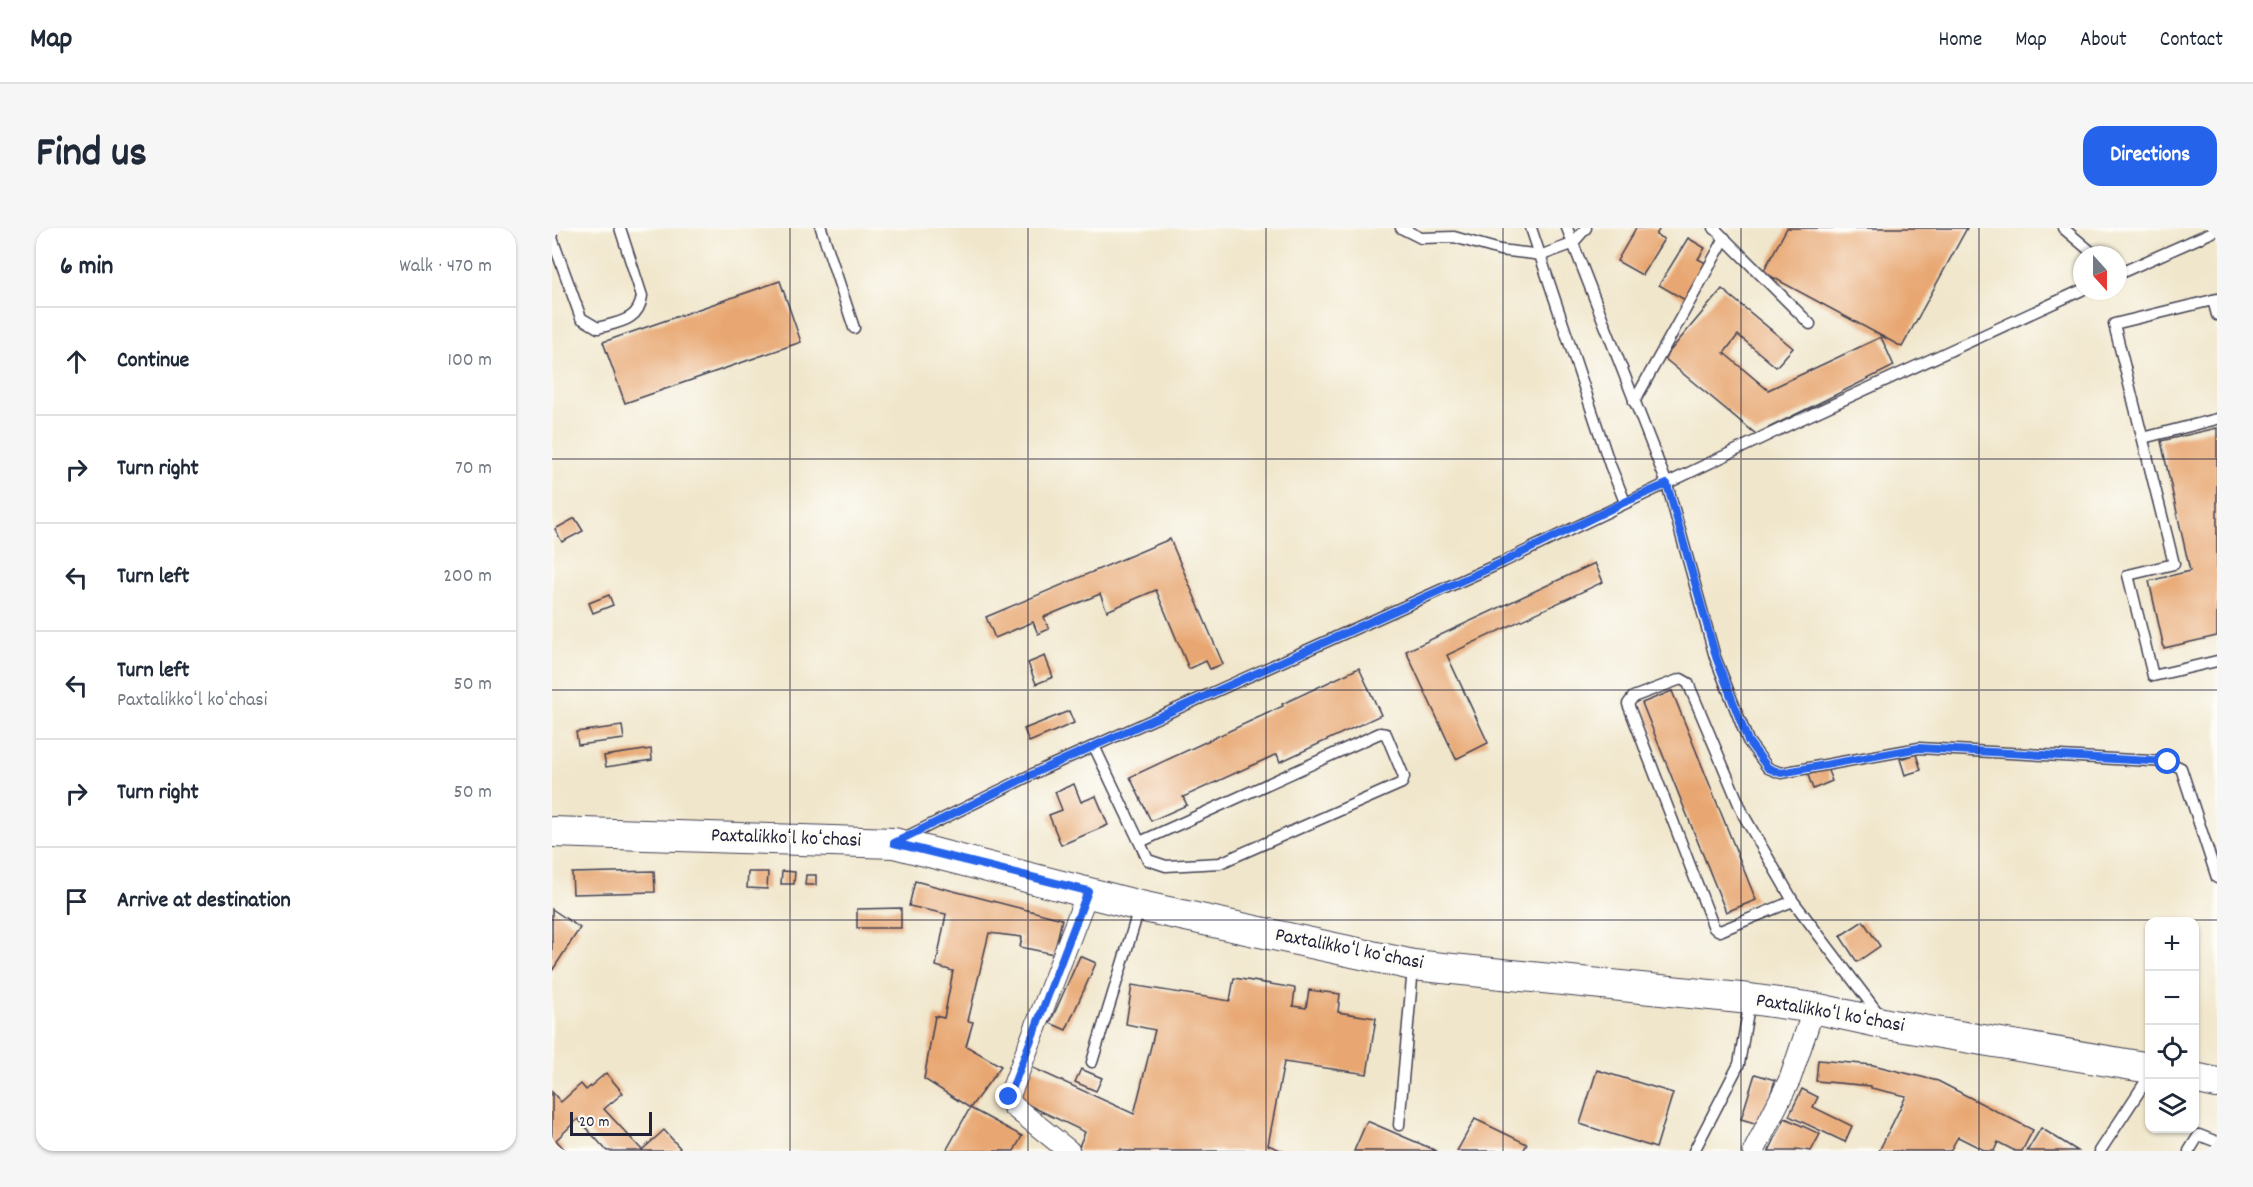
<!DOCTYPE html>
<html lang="en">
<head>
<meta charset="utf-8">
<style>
  body { margin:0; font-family:Dekko,sans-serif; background:#f6f6f7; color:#1f2937 }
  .controls { position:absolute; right:18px; bottom:18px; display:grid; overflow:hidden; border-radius:12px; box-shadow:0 2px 4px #0004 }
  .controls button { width:54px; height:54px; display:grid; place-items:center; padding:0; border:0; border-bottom:2px solid #e0e1e3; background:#fff; color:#1f2937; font:30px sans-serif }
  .compass { position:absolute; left:1521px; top:18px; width:54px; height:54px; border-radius:50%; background:#fff; box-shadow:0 2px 4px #0004; rotate:159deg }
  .scale { position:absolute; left:18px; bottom:15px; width:82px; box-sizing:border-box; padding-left:6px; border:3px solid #22223b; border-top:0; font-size:16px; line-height:21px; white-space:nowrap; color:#22223b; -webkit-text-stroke:4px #fdfcf7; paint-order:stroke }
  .stop { position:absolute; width:18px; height:18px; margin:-14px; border:4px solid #2563eb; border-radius:50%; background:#fff }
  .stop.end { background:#2563eb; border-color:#fff; box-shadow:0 2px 6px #0008 }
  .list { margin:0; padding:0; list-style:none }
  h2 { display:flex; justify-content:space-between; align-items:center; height:78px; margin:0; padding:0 24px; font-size:26px }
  h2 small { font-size:20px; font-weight:400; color:#747a83 }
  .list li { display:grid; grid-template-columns:39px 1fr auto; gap:18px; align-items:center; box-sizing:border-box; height:108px; padding:0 24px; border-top:2px solid #e0e1e3 }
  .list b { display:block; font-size:22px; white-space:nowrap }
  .list p { margin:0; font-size:20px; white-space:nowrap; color:#747a83 }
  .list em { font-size:20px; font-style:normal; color:#747a83 }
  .icon { flex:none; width:33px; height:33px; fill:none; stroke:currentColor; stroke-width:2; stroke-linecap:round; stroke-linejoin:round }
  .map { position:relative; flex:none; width:1665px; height:923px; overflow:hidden; border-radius:18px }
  header { display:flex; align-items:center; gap:36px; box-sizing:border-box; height:84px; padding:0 30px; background:#fff; border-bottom:2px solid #e0e1e3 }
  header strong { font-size:28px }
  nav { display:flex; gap:33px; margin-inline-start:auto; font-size:21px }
  .intro { display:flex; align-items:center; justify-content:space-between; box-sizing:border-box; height:144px; padding:0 36px }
  h1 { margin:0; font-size:42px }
  .button { padding:15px 27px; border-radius:18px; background:#2563eb; color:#fff; font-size:21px; font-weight:700 }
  main { display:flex; gap:36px; padding:0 36px }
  aside { flex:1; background:#fff; border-radius:18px; box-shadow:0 2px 4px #0004 }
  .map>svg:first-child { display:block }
  .building { fill:#e8a772 }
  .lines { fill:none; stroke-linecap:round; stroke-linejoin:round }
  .lane-casing { stroke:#413f51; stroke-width:13 }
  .street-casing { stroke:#413f51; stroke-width:23 }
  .secondary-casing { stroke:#413f51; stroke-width:32 }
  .lane { stroke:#fff; stroke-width:10 }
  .street { stroke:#fff; stroke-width:21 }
  .secondary { stroke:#fff; stroke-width:30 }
  .route { stroke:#2563eb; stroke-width:8 }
  .grid { fill:none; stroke:#22223b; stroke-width:1.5; stroke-opacity:0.55 }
  .labels { text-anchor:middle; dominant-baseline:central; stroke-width:6; stroke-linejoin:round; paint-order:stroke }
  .street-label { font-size:20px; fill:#22223b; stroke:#fdfcf7 }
</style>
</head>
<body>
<header>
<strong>Map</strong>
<nav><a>Home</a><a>Map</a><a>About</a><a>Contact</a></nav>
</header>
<div class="intro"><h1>Find us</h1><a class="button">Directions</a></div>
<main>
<aside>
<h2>6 min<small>Walk · 470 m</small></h2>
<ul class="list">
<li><svg class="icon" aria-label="ahead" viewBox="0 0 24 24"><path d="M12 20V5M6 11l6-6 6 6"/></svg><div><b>Continue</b></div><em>100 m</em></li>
<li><svg class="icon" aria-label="right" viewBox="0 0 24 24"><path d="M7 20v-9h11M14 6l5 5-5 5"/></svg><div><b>Turn right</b></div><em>70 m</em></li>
<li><svg class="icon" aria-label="left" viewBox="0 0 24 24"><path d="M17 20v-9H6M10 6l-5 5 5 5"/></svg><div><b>Turn left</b></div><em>200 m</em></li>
<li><svg class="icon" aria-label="left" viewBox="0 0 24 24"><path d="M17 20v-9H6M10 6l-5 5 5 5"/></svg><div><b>Turn left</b><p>Paxtalikkoʻl koʻchasi</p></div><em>50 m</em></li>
<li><svg class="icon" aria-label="right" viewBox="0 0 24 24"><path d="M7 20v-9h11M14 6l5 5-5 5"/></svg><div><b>Turn right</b></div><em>50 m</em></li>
<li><svg class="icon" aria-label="arrive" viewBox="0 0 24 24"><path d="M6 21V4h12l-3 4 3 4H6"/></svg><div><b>Arrive at destination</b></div></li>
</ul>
</aside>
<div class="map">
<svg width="1665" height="923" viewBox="0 0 1665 923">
  <rect width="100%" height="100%" fill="#fdfcf7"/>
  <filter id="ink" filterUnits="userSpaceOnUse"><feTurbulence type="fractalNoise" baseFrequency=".0167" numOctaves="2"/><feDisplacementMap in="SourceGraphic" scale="12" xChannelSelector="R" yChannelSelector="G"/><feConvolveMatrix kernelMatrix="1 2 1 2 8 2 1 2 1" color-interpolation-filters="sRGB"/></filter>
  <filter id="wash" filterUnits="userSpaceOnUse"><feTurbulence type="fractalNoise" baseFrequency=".008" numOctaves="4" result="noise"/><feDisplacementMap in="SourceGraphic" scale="24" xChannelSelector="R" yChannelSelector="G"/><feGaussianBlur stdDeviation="1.35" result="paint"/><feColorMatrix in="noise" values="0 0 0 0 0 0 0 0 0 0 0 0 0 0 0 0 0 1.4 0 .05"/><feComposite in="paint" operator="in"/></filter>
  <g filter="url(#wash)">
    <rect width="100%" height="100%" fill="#f0e6cb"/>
    <g id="blocks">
      <g class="building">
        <path d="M 1084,0 L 1108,0 L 1104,7 L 1112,11 L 1090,47 L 1065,33 Z"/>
        <path d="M 1235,0 L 1415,0 L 1350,119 L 1211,44 Z"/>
        <path d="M 1136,10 L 1153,20 L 1146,31 L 1154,35 L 1133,72 L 1107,57 Z"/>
        <path d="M 228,53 L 249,114 L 73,175 L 51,114 Z"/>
        <path d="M 1170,61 L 1241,120 L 1224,139 L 1186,107 L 1172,125 L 1216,162 L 1329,109 L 1342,138 L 1204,206 L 1112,130 Z"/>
        <path d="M 1665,200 L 1665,408 L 1612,420 L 1597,353 L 1638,343 L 1609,213 Z"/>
        <path d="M 23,290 L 31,303 L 10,314 L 3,301 Z"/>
        <path d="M 618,311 L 671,436 L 658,441 L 654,433 L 637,441 L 604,362 L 555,383 L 548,366 L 492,389 L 497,401 L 486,406 L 481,394 L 443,410 L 434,389 Z"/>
        <path d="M 1043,335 L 1051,354 L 895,427 L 936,515 L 904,531 L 854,423 Z"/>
        <path d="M 57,367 L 61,377 L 41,385 L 37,375 Z"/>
        <path d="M 493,428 L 501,449 L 484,456 L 476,435 Z"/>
        <path d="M 807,440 L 829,487 L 728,534 L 725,526 L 631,569 L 635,577 L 599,593 L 578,549 L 731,478 L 730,476 Z"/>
        <path d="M 1120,463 L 1204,672 L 1174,684 L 1090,475 Z"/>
        <path d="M 517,483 L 522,495 L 477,514 L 472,501 Z"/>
        <path d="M 70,498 L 72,511 L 26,517 L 24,504 Z"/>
        <path d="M 99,521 L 100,532 L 54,539 L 52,528 Z"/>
        <path d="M 1364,526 L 1369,542 L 1353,547 L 1348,531 Z"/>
        <path d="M 1275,540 L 1280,553 L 1261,561 L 1256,547 Z"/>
        <path d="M 522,556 L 529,574 L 544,568 L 556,597 L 509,617 L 497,587 L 510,582 L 503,564 Z"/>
        <path d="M 102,643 L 103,664 L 21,666 L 20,645 Z"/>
        <path d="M 230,643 L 243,644 L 242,656 L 229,656 Z"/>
        <path d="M 196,644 L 216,644 L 215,661 L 195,660 Z"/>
        <path d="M 254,647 L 264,647 L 264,657 L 253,657 Z"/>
        <path d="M 363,653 L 510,691 L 502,726 L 468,719 L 470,709 L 437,705 L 416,793 L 421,794 L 414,818 L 449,838 L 418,880 L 372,851 L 383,788 L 392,790 L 401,743 L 384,738 L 394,686 L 357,678 Z"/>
        <path d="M 349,680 L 349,700 L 305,700 L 305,681 Z"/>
        <path d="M 0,681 L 28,700 L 0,743 Z"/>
        <path d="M 1311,693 L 1328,718 L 1305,734 L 1288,708 Z"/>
        <path d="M 528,728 L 544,735 L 514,802 L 498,795 Z"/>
        <path d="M 682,750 L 743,760 L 741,778 L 754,780 L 757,762 L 788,766 L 786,784 L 824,790 L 815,846 L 732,834 L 716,917 L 731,923 L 573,923 L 569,921 L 568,923 L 525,923 L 533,904 L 466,872 L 477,838 L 582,886 L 603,802 L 574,796 L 580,757 L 678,773 Z"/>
        <path d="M 1266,832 L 1321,837 L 1386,853 L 1481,902 L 1470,923 L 1463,923 L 1446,914 L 1442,923 L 1434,923 L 1406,909 L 1398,923 L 1327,923 L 1354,868 L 1319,860 L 1319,858 L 1264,853 Z"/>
        <path d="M 529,841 L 550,850 L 544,863 L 523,854 Z"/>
        <path d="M 1045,842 L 1121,865 L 1104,920 L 1028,896 Z"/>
        <path d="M 54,845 L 71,865 L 52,881 L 90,922 L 112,902 L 128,920 L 125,923 L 55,923 L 26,891 L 4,912 L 14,923 L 0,923 L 0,864 L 9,874 L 29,856 L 34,862 Z"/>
        <path d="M 1203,846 L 1223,852 L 1209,897 L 1189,891 Z"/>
        <path d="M 1250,861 L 1266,869 L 1261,879 L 1300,898 L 1293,914 L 1237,888 Z"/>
        <path d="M 418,880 L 470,908 L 462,923 L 394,923 Z"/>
        <path d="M 1233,890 L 1268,906 L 1259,923 L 1244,921 L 1243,923 L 1217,923 Z"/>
        <path d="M 923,891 L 975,916 L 971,923 L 905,923 Z"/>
        <path d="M 815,893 L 885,923 L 802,923 Z"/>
        <path d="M 1489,900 L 1526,923 L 1475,923 Z"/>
      </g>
    </g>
  </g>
  <g filter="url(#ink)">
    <use href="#blocks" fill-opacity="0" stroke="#413f51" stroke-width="1.5"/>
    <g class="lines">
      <g class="lane-casing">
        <g id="lane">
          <path d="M 269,0 L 302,100"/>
          <path d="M 849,0 L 869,10 L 902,9 L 948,22 L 990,27 L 1020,16 L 1034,0"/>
          <path d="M 979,0 L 1058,237 L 1073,274"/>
          <path d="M 1015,0 L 1115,256 L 1163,429 L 1196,513 L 1216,540 L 1229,545 L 1367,520 L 1616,534 L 1629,540 L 1665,650"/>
          <path d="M 1162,0 L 1258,96"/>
          <path d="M 1511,0 L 1543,27"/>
          <path d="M 0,10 L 29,90 L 46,100 C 67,94 87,93 90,68 L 68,0"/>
          <path d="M 1566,46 L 1665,2"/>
          <path d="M 1665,71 L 1562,96 L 1622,336 L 1576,347 L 1601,448 L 1665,433"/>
          <path d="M 1661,72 L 1665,87"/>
          <path d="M 1082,174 L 1173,10"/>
          <path d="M 1591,210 L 1665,191"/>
          <path d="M 542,518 L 596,632 L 614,638 L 668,635 L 850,555 L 852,549 L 834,506 L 828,505 L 588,614"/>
          <path d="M 350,611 L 491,541 L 951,334 L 1243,194 L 1530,62"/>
          <path d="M 1241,673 L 1168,703 L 1162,700 L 1076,476 L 1081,469 L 1129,451 L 1136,455 L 1192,588 L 1241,673 L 1329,789"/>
          <path d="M 540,834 L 587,681"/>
          <path d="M 847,897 L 861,740"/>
          <path d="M 1142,923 L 1187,836 L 1198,772"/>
          <path d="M 1548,923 L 1598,847"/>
          <path d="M 1637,923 L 1647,907 L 1665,914"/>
        </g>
      </g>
      <g class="street-casing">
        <g id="street">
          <path d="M 517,923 L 461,878 L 457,869 L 536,663"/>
          <path d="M 1202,923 L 1238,851 L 1262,780"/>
        </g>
      </g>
      <g class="secondary-casing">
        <g id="secondary">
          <path d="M 0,604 L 342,615 L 588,678 L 861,737 L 1198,771 L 1262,780 L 1335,796 L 1598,840"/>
          <path d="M 1642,850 L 1665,855"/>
        </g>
      </g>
      <use href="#lane" class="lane"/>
      <use href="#street" class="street"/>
      <use href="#secondary" class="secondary"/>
    </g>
  </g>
  <g class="lines" filter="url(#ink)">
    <path class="route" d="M 457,869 L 536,663 L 342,615 L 491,541 L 951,334 L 1073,274 L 1115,256 L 1164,429 L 1196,513 L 1216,540 L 1229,545 L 1367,520 L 1616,534"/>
  </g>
  <path class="grid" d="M 238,0 L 238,923M 476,0 L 476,923M 714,0 L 714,923M 951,0 L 951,923M 1189,0 L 1189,923M 1427,0 L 1427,923M 0,231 L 1665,231M 0,462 L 1665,462M 0,692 L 1665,692"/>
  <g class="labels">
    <g class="street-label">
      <text transform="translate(234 611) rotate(2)">Paxtalikkoʻl koʻchasi</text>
      <text transform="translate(797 722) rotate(11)">Paxtalikkoʻl koʻchasi</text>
      <text transform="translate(1278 786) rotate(10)">Paxtalikkoʻl koʻchasi</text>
    </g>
  </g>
</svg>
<div class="controls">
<button>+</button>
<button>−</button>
<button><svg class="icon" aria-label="locate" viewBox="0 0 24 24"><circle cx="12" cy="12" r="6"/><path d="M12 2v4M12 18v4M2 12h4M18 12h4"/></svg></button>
<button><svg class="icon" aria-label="layers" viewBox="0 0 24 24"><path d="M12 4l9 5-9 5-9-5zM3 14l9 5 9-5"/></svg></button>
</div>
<svg class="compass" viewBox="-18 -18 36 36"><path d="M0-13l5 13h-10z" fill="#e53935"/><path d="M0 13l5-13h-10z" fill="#747a83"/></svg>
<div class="scale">20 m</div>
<div class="stop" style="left:1616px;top:534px"></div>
<div class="stop end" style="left:457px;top:869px"></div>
</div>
</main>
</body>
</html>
